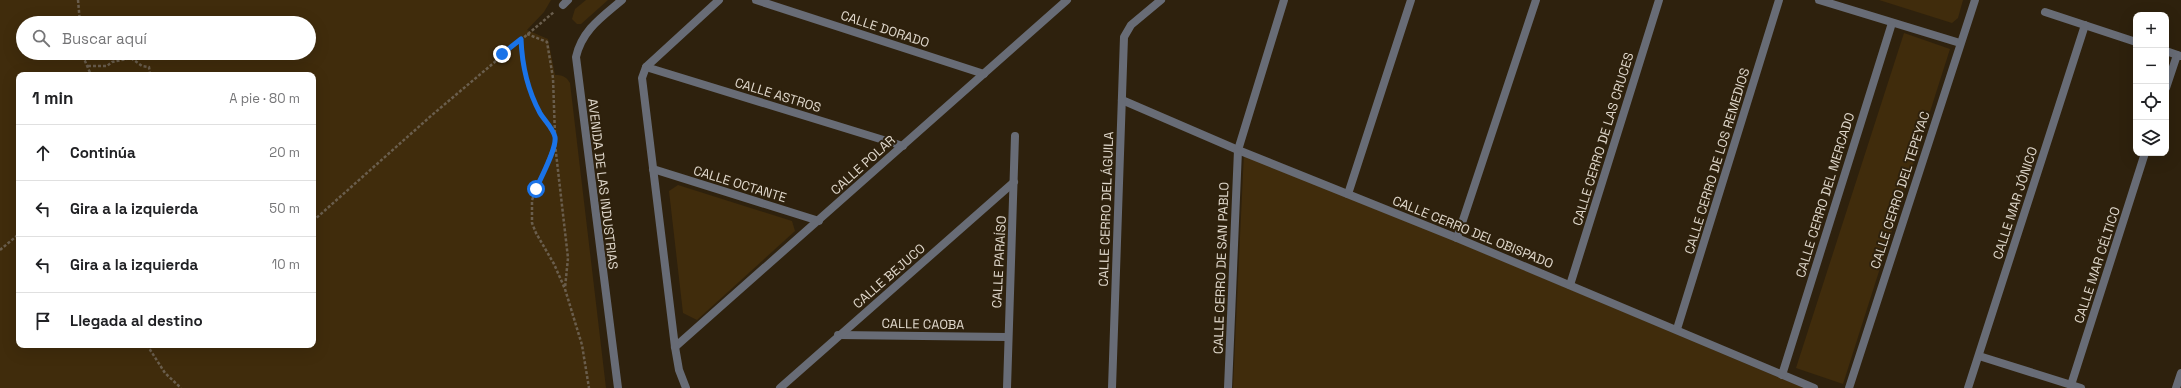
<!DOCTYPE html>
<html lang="es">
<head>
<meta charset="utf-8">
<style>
  body { margin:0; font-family:"Space Grotesk",sans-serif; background:#f6f6f6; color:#202124 }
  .controls { position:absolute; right:12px; top:12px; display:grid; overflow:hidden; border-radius:8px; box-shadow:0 4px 16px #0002 }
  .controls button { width:36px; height:36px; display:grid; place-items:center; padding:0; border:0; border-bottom:1px solid #e0e0e0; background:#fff; color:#202124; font:20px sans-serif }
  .stop { position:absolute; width:12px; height:12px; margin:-9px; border:3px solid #1a73e8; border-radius:50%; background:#fff }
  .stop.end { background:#1a73e8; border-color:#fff; box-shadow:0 1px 4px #0008 }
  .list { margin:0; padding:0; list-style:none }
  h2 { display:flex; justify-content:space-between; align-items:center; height:52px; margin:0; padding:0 16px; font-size:17px }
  h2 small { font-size:13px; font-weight:400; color:#757577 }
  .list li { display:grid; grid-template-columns:26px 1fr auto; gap:12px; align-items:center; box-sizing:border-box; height:56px; padding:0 16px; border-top:1px solid #e0e0e0 }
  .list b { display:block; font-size:15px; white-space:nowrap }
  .list em { font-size:13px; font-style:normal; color:#757577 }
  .icon { flex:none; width:22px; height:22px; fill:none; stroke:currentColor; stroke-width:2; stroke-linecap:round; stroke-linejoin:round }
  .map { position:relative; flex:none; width:2181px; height:388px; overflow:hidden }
  .search { position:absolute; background:#fff; box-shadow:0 4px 16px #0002; left:16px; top:16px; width:300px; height:44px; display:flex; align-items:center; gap:10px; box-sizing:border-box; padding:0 14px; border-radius:22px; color:#757577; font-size:15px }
  .panel { position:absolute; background:#fff; box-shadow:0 4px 16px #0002; left:16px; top:72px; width:300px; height:276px; border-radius:8px }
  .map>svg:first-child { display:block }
  .green { fill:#402c0c; fill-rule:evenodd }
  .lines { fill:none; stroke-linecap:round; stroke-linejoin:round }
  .path { stroke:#6a5e4d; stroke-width:2.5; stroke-dasharray:3 2; stroke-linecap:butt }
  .minor { stroke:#686c76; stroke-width:8 }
  .route { stroke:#1a73e8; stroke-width:5 }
  .labels { text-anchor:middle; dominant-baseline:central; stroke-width:4; stroke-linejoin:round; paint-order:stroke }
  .street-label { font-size:13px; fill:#e0d8cc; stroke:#2e210d }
</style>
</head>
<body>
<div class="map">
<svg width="2181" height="388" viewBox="0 0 2181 388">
  <rect width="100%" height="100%" fill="#2e210d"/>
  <g class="green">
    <path d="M 0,0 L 551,0 L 544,12 L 527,30 L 548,39 L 555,75 C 562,75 566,76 570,83 L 606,388 L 0,388 ZM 23,23 L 309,23 L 309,53 L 23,53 ZM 19,75 L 313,75 L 313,345 L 19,345 Z"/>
    <path d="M 586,0 L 608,0 L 581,24 L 577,24 L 572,19 L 575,9 Z"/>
    <path d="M 1879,0 L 1963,0 L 1958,18 L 1952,23 Z"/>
    <path d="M 1904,33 L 1950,49 L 1843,384 L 1796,368 Z"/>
    <path d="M 1244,152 L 1804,388 L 1233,388 Z"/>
    <path d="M 678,185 L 792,221 L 795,231 L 697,320 L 683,313 L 669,191 Z"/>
  </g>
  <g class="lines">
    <g class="path">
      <path d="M 78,0 L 80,23"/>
      <path d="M 527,34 L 547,42 L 553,78 L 555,135"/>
      <path d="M 521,39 L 523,65 L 528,86 L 541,116 L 555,136 L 554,145 L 532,200 L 532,223 L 536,233 L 554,264 L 565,289 L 582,345 L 589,388"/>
      <path d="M 78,53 L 85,61 L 91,75"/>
      <path d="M 88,66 L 107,66 L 112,62 L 131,58 L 142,66 L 149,67 L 150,75"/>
      <path d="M 555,144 L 568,258 L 565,288"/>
      <path d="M 313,221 L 432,115 L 554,12"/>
      <path d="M 0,250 L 19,234"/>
      <path d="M 147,345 L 165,373 L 181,388"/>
    </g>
    <g class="minor">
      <path d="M 756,0 L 984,74"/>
      <path d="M 1819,0 L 1960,43"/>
      <path d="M 563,5 L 568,0"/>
      <path d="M 2045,12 L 2136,42"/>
      <path d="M 2166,51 L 2180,56"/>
      <path d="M 646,67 L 903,146"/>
      <path d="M 2166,88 L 2177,55"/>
      <path d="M 1122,100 L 1238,150 L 1457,238 L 1814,388"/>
      <path d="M 653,169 L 819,221"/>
      <path d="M 1348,194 L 1411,0"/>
      <path d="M 1457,238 L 1536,0"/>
      <path d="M 1570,285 L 1659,0"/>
      <path d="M 1677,329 L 1779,0"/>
      <path d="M 838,335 L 1007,337"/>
      <path d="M 675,347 L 1067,0"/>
      <path d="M 1979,356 L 2081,388"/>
      <path d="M 1782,375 L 1892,23"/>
      <path d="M 2071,385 L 2145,153"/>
      <path d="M 618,388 L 576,57 C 582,30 602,17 622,0"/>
      <path d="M 686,388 L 679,370 L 675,347 L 642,78 L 646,67 L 719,0"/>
      <path d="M 780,388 L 1014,182"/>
      <path d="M 1007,388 L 1015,136"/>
      <path d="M 1112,388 L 1124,37 L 1131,25 L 1161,0"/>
      <path d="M 1228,388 L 1238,150 L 1284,0"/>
      <path d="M 1849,388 L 1975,0"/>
      <path d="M 1968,388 L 2085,25"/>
      <path d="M 2176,388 L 2181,373"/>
    </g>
  </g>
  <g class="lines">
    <path class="route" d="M 502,54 L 521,39 C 522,66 527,89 540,113 C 544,120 553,128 555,137 C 557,148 541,177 536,189"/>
  </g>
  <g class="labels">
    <g class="street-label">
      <text transform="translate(885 29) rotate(18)">CALLE DORADO</text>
      <text transform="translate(778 95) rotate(17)">CALLE ASTROS</text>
      <text transform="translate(1603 139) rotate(-73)">CALLE CERRO DE LAS CRUCES</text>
      <text transform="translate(1717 161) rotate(-73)">CALLE CERRO DE LOS REMEDIOS</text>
      <text transform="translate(863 165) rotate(-42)">CALLE POLAR</text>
      <text transform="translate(603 184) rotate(83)">AVENIDA DE LAS INDUSTRIAS</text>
      <text transform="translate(740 184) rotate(17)">CALLE OCTANTE</text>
      <text transform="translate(1900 190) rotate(-72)">CALLE CERRO DEL TEPEYAC</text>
      <text transform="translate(1825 195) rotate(-73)">CALLE CERRO DEL MERCADO</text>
      <text transform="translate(2015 203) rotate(-72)">CALLE MAR JÓNICO</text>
      <text transform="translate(1106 209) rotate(-88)">CALLE CERRO DEL ÁGUILA</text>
      <text transform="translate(1473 232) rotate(22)">CALLE CERRO DEL OBISPADO</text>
      <text transform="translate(999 262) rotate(-87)">CALLE PARAÍSO</text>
      <text transform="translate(2097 265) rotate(-72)">CALLE MAR CÉLTICO</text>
      <text transform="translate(1221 268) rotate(-88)">CALLE CERRO DE SAN PABLO</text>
      <text transform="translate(889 276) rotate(-41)">CALLE BEJUCO</text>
      <text transform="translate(923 324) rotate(1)">CALLE CAOBA</text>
    </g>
  </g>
</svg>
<div class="controls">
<button>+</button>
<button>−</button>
<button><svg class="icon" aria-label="locate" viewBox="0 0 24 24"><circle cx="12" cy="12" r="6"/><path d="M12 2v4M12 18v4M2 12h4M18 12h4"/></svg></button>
<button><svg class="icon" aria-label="layers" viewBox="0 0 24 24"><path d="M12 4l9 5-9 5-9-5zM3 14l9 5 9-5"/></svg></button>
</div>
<div class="stop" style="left:536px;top:189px"></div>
<div class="stop end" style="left:502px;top:54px"></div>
<div class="search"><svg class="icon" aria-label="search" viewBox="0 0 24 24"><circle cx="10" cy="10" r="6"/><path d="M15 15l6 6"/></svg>Buscar aquí</div>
<section class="panel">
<h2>1 min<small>A pie · 80 m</small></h2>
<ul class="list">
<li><svg class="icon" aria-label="ahead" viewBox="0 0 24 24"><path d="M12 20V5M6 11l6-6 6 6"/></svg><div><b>Continúa</b></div><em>20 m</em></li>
<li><svg class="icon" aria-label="left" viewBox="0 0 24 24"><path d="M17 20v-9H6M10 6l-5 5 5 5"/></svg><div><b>Gira a la izquierda</b></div><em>50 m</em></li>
<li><svg class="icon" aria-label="left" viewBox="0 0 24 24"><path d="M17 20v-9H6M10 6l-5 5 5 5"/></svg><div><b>Gira a la izquierda</b></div><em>10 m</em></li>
<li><svg class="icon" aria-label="arrive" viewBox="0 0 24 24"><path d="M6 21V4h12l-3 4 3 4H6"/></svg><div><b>Llegada al destino</b></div></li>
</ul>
</section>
</div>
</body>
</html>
